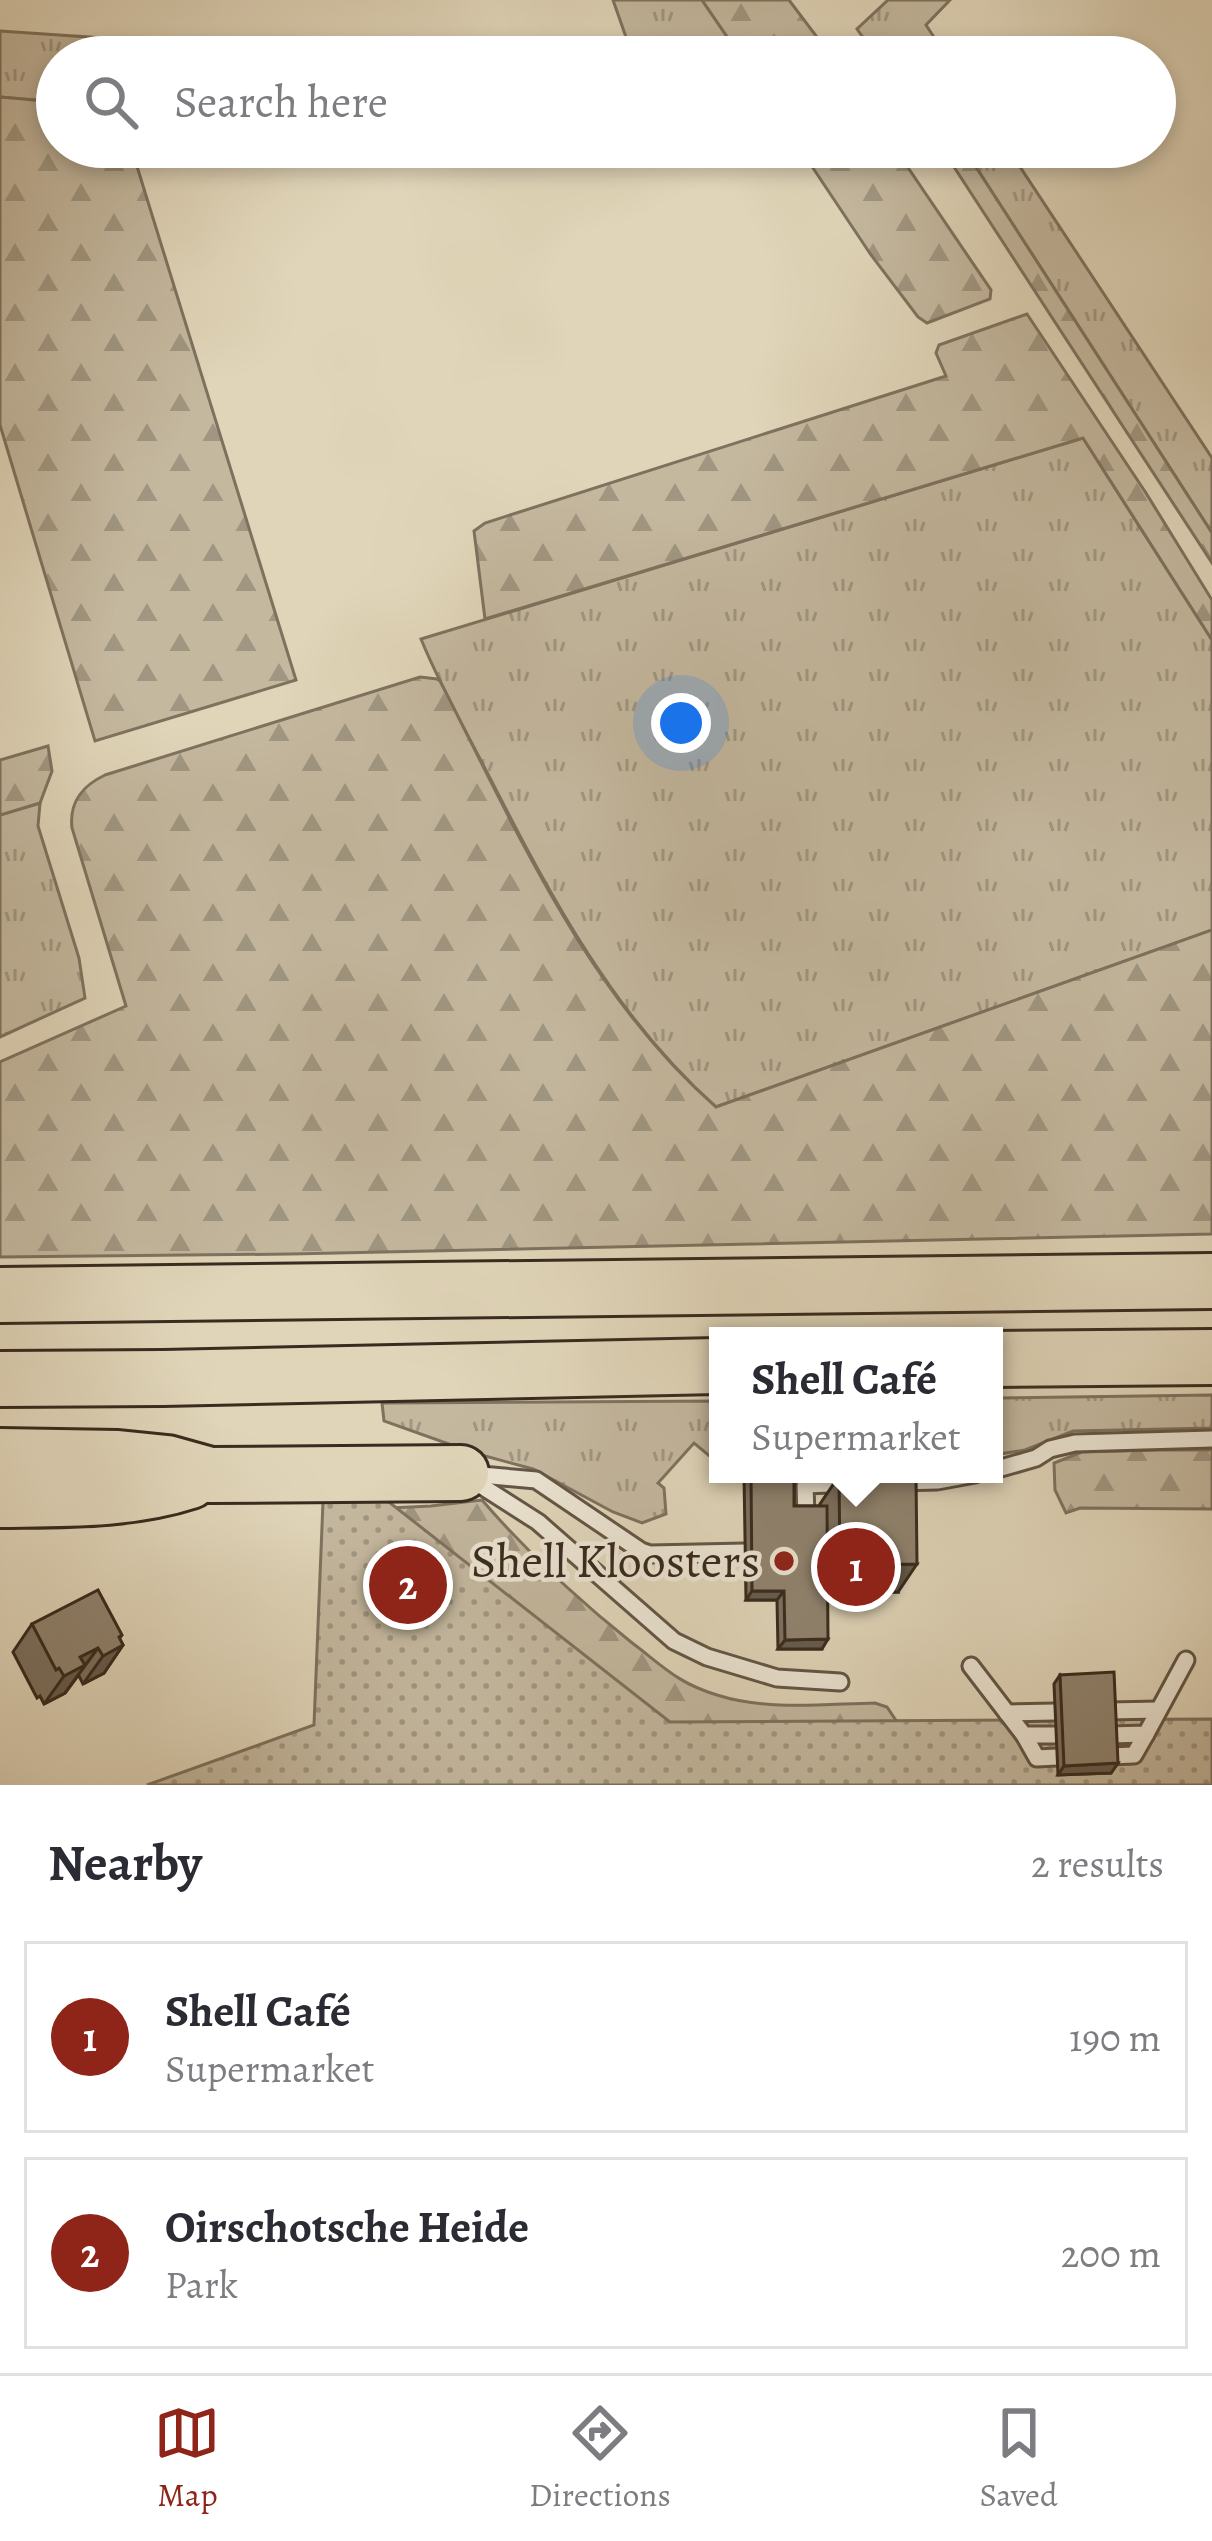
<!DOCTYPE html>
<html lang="en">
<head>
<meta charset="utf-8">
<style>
  body { margin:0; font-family:Alegreya,serif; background:#f2f2f3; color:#2b2b33 }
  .you { position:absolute; left:681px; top:723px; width:42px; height:42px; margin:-30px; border:9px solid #fff; border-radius:50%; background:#1a73e8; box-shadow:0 0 0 18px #1a73e833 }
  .badge { display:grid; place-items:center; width:78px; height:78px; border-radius:50%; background:#8f2418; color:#fff; font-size:39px; font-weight:700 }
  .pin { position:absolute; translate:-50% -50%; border:6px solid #fff; box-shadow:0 3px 12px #0006 }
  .popup { position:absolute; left:709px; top:1327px; width:294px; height:156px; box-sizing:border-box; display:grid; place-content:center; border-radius:0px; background:#fff; filter:drop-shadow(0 3px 9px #0005); font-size:39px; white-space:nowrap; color:#7c7c81 }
  .popup b { font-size:45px; color:#2b2b33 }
  .popup::after { content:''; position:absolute; left:50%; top:100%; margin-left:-24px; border:24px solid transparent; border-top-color:#fff }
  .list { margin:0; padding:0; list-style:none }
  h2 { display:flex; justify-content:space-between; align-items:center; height:156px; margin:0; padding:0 48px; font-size:51px }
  h2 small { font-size:39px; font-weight:400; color:#7c7c81 }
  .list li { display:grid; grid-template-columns:78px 1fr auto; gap:36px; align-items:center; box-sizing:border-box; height:192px; margin:0 24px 24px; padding:0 24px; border:3px solid #e1e1e2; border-radius:0px }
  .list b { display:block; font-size:45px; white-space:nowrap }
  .list p { margin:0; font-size:39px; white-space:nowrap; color:#7c7c81 }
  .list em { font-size:39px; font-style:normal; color:#7c7c81 }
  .icon { flex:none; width:66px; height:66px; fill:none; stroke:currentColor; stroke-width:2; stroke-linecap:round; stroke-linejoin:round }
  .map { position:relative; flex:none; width:1212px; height:1785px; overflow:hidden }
  .search { position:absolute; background:#fff; box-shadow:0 6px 18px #0003; left:36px; right:36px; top:36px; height:132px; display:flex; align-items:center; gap:30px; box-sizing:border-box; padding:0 42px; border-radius:66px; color:#7c7c81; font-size:45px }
  .sheet { height:588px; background:#fff }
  nav { display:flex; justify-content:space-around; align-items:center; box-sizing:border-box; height:168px; border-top:3px solid #e1e1e2; background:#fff; font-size:33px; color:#7c7c81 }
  nav a { display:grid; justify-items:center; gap:6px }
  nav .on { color:#8f2418 }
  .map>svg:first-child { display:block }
  .grass { fill:url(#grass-tufts); stroke:#7e725f; stroke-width:3 }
  .forest { fill:url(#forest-firs); stroke:#7e725f; stroke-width:3 }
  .park { fill:url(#park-dots); stroke:#7e725f; stroke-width:3 }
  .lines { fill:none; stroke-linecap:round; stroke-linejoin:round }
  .lane-casing { stroke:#635646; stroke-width:21 }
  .highway-casing { stroke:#392b1f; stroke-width:60 }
  .lane { stroke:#ebe4d2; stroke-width:15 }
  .highway { stroke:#e0d5b9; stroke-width:54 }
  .wall { fill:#7c715f; stroke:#392b1f; stroke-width:3 }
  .shaded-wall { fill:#655c4e; stroke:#392b1f; stroke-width:3 }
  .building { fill:#90836f; stroke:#392b1f; stroke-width:3 }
  .poi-dot { fill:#8f2418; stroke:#ebe4d2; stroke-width:4.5 }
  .labels { text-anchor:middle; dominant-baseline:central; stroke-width:9; stroke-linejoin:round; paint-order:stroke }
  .poi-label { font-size:48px; fill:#392b1f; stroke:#ebe4d2; text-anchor:end }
</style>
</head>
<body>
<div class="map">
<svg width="1212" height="1785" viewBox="0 0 1212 1785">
  <defs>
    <pattern id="grass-tufts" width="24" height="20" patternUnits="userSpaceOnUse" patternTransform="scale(3)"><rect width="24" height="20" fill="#c4b89f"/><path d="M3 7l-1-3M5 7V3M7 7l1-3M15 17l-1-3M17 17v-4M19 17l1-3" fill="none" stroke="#a09681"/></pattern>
    <pattern id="forest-firs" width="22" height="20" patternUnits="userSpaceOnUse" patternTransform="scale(3)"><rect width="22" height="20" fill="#c4b89f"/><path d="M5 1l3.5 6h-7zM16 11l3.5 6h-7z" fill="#a09681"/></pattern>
    <pattern id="park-dots" width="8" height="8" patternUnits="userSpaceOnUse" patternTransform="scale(3)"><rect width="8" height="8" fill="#c4b89f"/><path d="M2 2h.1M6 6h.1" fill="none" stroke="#a09681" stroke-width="1.8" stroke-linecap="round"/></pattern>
  </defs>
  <rect width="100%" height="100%" fill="#e0d5b9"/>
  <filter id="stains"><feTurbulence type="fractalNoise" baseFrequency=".00167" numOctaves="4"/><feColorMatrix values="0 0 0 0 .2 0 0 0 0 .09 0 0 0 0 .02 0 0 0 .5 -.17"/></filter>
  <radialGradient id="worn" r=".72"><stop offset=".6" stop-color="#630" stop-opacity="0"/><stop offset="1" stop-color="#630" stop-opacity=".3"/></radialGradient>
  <g class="grass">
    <path d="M 613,0 L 702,0 L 741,57 L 633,57 Z"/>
    <path d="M 888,0 L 950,0 L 926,25 L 947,57 L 877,57 L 857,29 Z"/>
    <path d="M 0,31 L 162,42 L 167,57 L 57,57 L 57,102 L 0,97 Z"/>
    <path d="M 963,147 L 1007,147 L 1212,458 L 1212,533 Z"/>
    <path d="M 1083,438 L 1212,640 L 1212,930 L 716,1107 C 615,1017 552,899 491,780 C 467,733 441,688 421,639 Z"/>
    <path d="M 40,803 L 38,826 L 79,958 L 85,998 L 0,1037 L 0,815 Z"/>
    <path d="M 1212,1395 L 1212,1428 L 1073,1431 L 1025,1450 L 994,1455 L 994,1398 Z"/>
    <path d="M 718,1401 L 718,1458 L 712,1458 L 694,1443 L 658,1483 L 664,1488 L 666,1514 L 642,1523 L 613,1512 L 533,1469 L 474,1453 L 384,1421 L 382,1403 Z"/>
  </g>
  <g class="forest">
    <path d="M 702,0 L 789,0 L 832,57 L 741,57 Z"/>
    <path d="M 0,97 L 57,102 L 57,147 L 131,147 L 296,680 L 95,741 L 0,425 Z"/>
    <path d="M 799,147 L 894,147 L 991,290 L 990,299 L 927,323 L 918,317 L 871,255 Z"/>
    <path d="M 941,147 L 963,147 L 1212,533 L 1212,563 Z"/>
    <path d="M 1027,314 L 1146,493 L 1212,600 L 1212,640 L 1083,438 L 485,619 L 474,531 L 485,523 L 946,376 L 936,353 L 939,345 Z"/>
    <path d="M 420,677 L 437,679 L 440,681 C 517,831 587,994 716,1107 L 1212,930 L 1212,1234 L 291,1254 L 0,1257 L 0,1062 L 126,1006 L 72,828 C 69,802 82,786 105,775 Z"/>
    <path d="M 48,746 L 52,771 L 40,803 L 0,815 L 0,760 Z"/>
    <path d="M 1158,1450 L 1212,1450 L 1212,1509 L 1080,1508 L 1066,1513 L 1055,1490 L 1054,1463 L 1082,1452 Z"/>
    <path d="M 482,1500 C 527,1552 577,1599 631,1642 C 663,1666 677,1683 717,1695 C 767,1711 824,1704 875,1703 L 887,1707 L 899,1725 L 874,1785 L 391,1785 L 369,1509 L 431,1506 Z"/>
  </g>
  <path class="park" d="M 325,1452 L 670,1722 L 1212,1719 L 1212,1785 L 147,1785 L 314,1725 Z"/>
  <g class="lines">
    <g class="lane-casing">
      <g id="lane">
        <path d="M 994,1470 L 1036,1458 L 1050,1449 L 1075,1443 L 1212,1439"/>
        <path d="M 470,1474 L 536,1480 L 641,1551 L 650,1554 L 745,1552"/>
        <path d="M 469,1478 L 538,1522 L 674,1641 L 707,1657 L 777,1678 L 840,1682"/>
        <path d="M 896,1482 L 937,1481 L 975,1474"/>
        <path d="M 806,1516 L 805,1485 L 854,1483"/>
        <path d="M 971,1666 L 1024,1735 L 1056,1735"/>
        <path d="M 1109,1711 L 1158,1710"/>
        <path d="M 1007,1713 L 1055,1712"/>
        <path d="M 1024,1735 L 1037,1758 L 1057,1757"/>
        <path d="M 1110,1735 L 1146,1734 L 1186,1660"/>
        <path d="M 1110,1756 L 1134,1755 L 1146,1734"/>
      </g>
    </g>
    <g class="highway-casing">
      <g id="highway">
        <path d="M 0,1295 L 1212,1281"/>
        <path d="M 994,1359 L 1212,1357"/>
        <path d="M 0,1379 L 163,1378 L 718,1366"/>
        <path d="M 0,1456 L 118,1458 L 167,1463 L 210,1475 L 461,1473"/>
        <path d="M 0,1500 C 64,1499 129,1501 190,1481"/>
      </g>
    </g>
    <use href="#lane" class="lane"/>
    <use href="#highway" class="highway"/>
  </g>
  <g class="wall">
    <path d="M 744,1474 L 794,1474 L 794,1506 L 820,1506 L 820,1504 L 839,1476 L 898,1592 L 828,1593 L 822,1649 L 778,1649 L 777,1600 L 746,1600 Z"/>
    <path d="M 32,1624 L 119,1638 L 123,1645 L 104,1673 L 83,1684 L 79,1676 L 77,1677 L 65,1693 L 44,1704 L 40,1696 L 37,1698 L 13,1652 Z"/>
    <path d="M 1060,1675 L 1118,1763 L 1111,1773 L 1058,1775 L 1054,1684 Z"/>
  </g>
  <g class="shaded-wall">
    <path d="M 917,1564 L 898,1592 L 821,1593 L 840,1565 Z"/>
    <path d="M 752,1591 L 784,1591 L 777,1600 L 746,1600 Z"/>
    <path d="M 122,1635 L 110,1652 L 123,1645 L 104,1673 L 83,1684 L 103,1656 Z"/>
    <path d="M 828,1639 L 822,1649 L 778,1649 L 785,1640 Z"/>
    <path d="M 98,1648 L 65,1693 L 44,1704 L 64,1676 L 80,1657 Z"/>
    <path d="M 1118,1763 L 1111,1773 L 1058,1775 L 1064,1766 Z"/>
  </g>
  <g class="building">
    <path d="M 751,1474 L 794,1474 L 794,1506 L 827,1506 L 828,1639 L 785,1640 L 784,1591 L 752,1591 Z"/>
    <path d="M 916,1475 L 917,1564 L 840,1565 L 839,1476 Z"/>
    <path d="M 98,1590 L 122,1635 L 119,1637 L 123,1645 L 103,1656 L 98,1648 L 80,1657 L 85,1665 L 64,1676 L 59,1668 L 56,1670 L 32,1624 Z"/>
    <path d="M 1114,1672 L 1118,1763 L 1064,1766 L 1060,1675 Z"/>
  </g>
  <circle class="poi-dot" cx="784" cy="1561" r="12"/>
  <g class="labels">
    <g class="poi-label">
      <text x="760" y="1561">Shell Kloosters</text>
    </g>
  </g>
  <rect width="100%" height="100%" filter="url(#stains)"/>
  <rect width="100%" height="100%" fill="url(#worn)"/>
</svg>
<div class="you"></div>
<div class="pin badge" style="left:856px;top:1567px">1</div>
<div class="popup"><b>Shell Café</b>Supermarket</div>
<div class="pin badge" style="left:408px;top:1585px">2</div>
<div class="search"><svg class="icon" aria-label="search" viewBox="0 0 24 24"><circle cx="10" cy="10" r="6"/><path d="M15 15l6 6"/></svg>Search here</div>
</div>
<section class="sheet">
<h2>Nearby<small>2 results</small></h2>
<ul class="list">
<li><span class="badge">1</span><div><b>Shell Café</b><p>Supermarket</p></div><em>190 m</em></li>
<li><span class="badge">2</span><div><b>Oirschotsche Heide</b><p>Park</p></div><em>200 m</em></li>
</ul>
</section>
<nav>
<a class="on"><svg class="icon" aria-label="map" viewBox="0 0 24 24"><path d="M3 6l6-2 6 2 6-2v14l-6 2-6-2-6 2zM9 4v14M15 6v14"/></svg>Map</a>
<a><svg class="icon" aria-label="directions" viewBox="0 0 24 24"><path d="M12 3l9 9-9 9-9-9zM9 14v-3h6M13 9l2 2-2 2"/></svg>Directions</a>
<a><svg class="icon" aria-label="saved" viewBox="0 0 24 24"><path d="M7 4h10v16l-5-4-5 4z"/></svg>Saved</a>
</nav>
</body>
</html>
